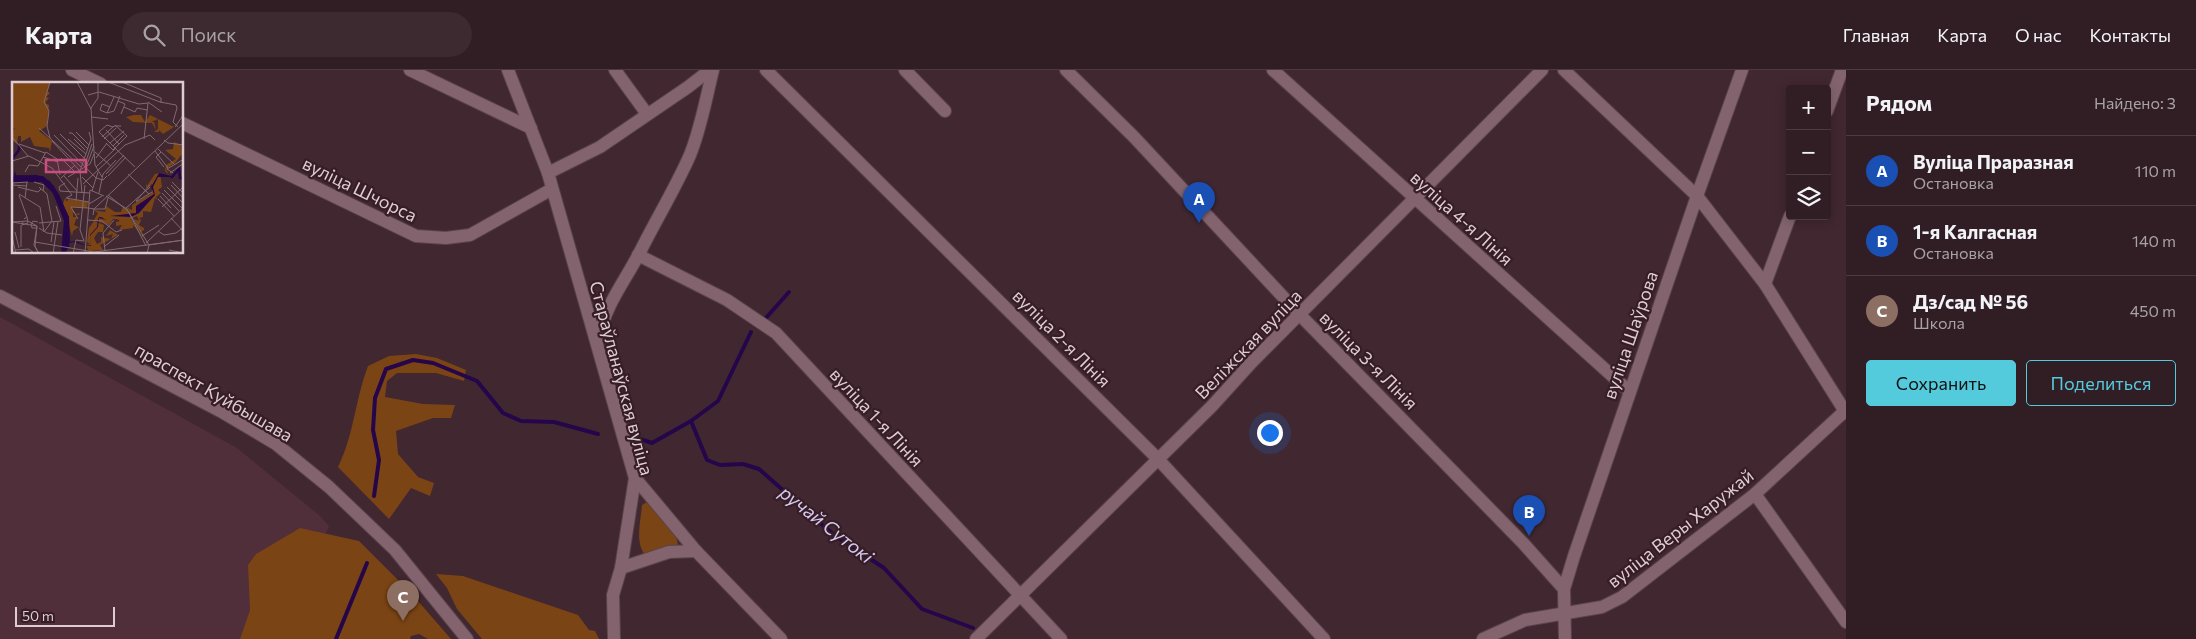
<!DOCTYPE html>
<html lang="ru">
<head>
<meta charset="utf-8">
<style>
  body { margin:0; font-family:Commissioner,sans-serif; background:#3d2a31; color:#f1f3f6 }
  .controls { position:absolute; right:15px; top:15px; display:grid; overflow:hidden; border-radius:5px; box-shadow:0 2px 12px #0003 }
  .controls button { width:45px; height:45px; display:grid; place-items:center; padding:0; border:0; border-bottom:1px solid #4c3b41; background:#311d24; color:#f1f3f6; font:25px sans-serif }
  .scale { position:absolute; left:15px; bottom:12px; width:100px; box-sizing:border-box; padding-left:5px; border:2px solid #deccd2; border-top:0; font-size:14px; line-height:18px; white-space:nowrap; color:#deccd2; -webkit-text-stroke:4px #371d26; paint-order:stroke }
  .you { position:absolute; left:1269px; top:362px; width:18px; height:18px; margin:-12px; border:4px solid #fff; border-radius:50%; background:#1a73e8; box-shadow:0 0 0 8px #1a73e833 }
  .badge { display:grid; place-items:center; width:32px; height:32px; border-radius:50%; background:#54cadd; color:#fff; font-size:16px; font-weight:700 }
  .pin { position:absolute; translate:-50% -41px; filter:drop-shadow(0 1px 2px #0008) }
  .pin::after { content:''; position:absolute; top:26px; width:18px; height:15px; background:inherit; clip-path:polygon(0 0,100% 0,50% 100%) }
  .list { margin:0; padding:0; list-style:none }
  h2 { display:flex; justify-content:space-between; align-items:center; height:65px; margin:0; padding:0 20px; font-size:21px }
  h2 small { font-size:16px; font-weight:400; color:#a8a2a6 }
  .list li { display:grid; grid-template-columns:32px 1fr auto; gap:15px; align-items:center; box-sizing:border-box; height:70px; padding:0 20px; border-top:1px solid #4c3b41 }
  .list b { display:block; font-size:19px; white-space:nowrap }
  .list p { margin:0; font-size:16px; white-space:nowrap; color:#a8a2a6 }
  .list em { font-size:16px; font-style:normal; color:#a8a2a6 }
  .actions { display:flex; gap:10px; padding:15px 20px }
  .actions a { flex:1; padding:11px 0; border:1px solid #54cadd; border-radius:5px; text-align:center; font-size:18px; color:#54cadd }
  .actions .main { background:#54cadd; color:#111 }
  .icon { flex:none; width:28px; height:28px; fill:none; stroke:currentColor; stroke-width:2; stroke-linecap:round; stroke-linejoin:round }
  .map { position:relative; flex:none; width:1846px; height:569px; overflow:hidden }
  header { display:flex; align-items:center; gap:30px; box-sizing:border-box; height:70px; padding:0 25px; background:#311d24; border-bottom:1px solid #4c3b41 }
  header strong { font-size:24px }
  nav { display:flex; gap:28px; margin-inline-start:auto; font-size:18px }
  .search { width:350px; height:45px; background:#3d2a31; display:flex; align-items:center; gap:12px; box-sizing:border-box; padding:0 18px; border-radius:28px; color:#a8a2a6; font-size:19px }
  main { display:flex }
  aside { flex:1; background:#311d24 }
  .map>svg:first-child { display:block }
  .built { fill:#502e3a }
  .green { fill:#7b4414 }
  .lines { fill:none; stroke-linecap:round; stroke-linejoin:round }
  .stream { stroke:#26064a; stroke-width:4 }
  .minor-casing { stroke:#5a444c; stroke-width:14 }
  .minor { stroke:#83646e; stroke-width:12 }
  .labels { text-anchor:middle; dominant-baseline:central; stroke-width:4.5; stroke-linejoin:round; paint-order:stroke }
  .street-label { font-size:18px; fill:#deccd2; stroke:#371d26 }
  .water-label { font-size:19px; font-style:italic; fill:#d5c9f2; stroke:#371d26 }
  .inset-river { fill:none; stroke:#26064a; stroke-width:2.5 }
  .inset-road { fill:none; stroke:#806971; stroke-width:1 }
  .view { fill:#ca4e7f; fill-opacity:0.15; stroke:#ca4e7f; stroke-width:2.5 }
  .inset-edge { fill:none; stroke:#deccd2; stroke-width:2.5 }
</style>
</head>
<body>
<header>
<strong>Карта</strong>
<div class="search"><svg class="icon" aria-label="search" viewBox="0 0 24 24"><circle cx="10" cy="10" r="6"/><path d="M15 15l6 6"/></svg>Поиск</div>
<nav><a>Главная</a><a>Карта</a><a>О нас</a><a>Контакты</a></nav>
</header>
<main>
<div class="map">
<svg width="1846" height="569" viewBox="0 0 1846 569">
  <rect width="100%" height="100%" fill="#412730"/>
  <path class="built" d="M 0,247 L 237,378 L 319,445 L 329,456 L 283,569 L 0,569 Z"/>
  <g class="green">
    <path d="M 416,284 L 437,288 L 466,300 L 464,311 L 436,303 L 397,303 L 387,311 L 385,327 L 423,334 L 455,335 L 451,348 L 433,348 L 396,361 L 398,384 L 418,407 L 434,413 L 430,426 L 411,418 L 389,449 L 338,397 C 354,365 355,330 368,296 L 389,286 Z"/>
    <path d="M 647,432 L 651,434 C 660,445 679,462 678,477 L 646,486 C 634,473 641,451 642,435 Z"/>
    <path d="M 300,458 L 359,471 L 411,523 L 451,569 L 428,569 L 419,564 L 411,566 L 410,569 L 240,569 L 250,540 L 248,495 L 256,484 Z"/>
    <path d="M 436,504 L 463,506 L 578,545 L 589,560 L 595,561 L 599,569 L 482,569 L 457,539 L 447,518 Z"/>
  </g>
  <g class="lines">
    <g class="stream">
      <path d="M 765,249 L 789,222"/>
      <path d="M 691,351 L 707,390 L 720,395 L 743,394 L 759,399 L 834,465 L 884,498 L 922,539 L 973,558"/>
      <path d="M 637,368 L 652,373 L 691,351 L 718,331 L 751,262"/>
      <path d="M 374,426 L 379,390 L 373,360 L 375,328 L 386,299 L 413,290 L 433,293 L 477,311 L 503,343 L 521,351 L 554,352 L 598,364"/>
      <path d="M 336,569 L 367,493"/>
    </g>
    <g class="minor-casing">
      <g id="minor">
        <path d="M 72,0 L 101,14"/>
        <path d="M 410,0 L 531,58"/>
        <path d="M 508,0 L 548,103 L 635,408 L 621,498 L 613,525 L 614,569"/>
        <path d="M 615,0 L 647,44"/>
        <path d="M 766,0 L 1157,388 L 1324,569"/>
        <path d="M 905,0 L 945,41"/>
        <path d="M 1066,0 L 1134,67 L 1300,245 L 1523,473 L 1564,519"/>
        <path d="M 1273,0 L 1629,321"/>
        <path d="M 1564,0 L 1697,126 L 1765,214 L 1846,343"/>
        <path d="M 1827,41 L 1842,0"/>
        <path d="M 182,53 L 416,166 L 446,168 L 470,165 L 552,119"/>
        <path d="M 548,103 L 600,77 L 688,17 L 710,0"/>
        <path d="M 638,185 L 727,230 L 776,263 L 1061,569"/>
        <path d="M 1765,214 L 1790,146"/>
        <path d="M 0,226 L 222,342 L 276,374 L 329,417 L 395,480 L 467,569"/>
        <path d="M 597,272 C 607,231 623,215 641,180 C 657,148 676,117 690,85 C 701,58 706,28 713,0"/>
        <path d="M 635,408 L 696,481 L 781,569"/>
        <path d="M 1755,424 L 1846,552"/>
        <path d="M 621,498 L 669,482 L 696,481"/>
        <path d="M 976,569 L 1212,336 L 1251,293 L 1542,0"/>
        <path d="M 1483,569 L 1525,550 L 1602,537 L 1622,527 L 1755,424 L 1846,340"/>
        <path d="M 1565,569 L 1564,519 L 1574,486 L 1697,126 L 1742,0"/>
      </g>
    </g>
    <use href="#minor" class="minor"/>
  </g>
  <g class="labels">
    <g class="street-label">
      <text transform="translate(360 119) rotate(26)">вуліца Шчорса</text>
      <text transform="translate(1462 148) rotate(42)">вуліца 4-я Лінія</text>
      <text transform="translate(1630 265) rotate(-71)">вуліца Шаўрова</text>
      <text transform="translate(1062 268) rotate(45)">вуліца 2-я Лінія</text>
      <text transform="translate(1248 274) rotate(-46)">Веліжская вуліца</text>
      <text transform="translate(1369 290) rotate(45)">вуліца 3-я Лінія</text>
      <text transform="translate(622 308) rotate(75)">Стараўланаўская вуліца</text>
      <text transform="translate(214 322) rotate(30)">праспект Куйбышава</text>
      <text transform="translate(877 347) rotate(47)">вуліца 1-я Лінія</text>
      <text transform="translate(1680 458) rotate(-38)">вуліца Веры Харужай</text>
    </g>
    <g class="water-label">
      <text transform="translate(827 454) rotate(38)">ручай Сутокі</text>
    </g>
  </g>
  <g transform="translate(12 12)">
    <rect width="171" height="171" fill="#412730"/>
    <path d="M 0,0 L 39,0 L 35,9 L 38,11 L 34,15 L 37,16 L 33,21 L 37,23 L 35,44 L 27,49 L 40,59 L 38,70 L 37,66 L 22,64 L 18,55 L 9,60 L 9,54 L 6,54 L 5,62 L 0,58 L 0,49 L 5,45 L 0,48 ZM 122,33 L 129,33 L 133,40 L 138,33 L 162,45 L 151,52 L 147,48 L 147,50 L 142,50 L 146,47 L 146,37 L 139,40 L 142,40 L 144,48 L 140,41 L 121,40 L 114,35 ZM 162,60 L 169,63 L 170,72 L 164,80 L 154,87 L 157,93 L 153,89 L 154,83 L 164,77 L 153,68 L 161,67 ZM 148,91 L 150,105 L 146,108 L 149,111 L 144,115 L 146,118 L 143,116 L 139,130 L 131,129 L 131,135 L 127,136 L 129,138 L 127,143 L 132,146 L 132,148 L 129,150 L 122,137 L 127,139 L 125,134 L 119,137 L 134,159 L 121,143 L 121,146 L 107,148 L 110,143 L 104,144 L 104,140 L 108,139 L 105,137 L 101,137 L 97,143 L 82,138 L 86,131 L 81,128 L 93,130 L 94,124 L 103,130 L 109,130 L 111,125 L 118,130 L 115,126 L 119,123 L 116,126 L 120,128 L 120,123 L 140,111 L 140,102 L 134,106 L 134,102 L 135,104 L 143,92 ZM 53,116 L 55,120 L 56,117 L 76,120 L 75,126 L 59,125 L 64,132 L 68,131 L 67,133 L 65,133 L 62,131 L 61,131 L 61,135 L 65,135 L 62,143 L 67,145 L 61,149 L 60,154 L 51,122 ZM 82,139 L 92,143 L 91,150 L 86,150 L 82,156 L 85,162 L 89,160 L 89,155 L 99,157 L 101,152 L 94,154 L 98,148 L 106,153 L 88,163 L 91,168 L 77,169 L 74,164 L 80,164 L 74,163 L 78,162 L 75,160 L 77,146 Z" fill="#7b4414"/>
    <path d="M 3,89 L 4,93 L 31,94 L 42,104 L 57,135 L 58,160 L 63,159 L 76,164 L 79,163 L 78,153 L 85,145 L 86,137 L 87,135 L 89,135 L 94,138 L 98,134 L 124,131 L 124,124 L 142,112 L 139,105 L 147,91 L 163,95 L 146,95 L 141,105 L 143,113 L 127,131 L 119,135 L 98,134 L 94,138 L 87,136 L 86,145 L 78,154 L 79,164 L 75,164 L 62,160 L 57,161 L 54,171 L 49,172 L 52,139 L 42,112 L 30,100 L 0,100 Z" fill="#26064a"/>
    <path class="inset-river" d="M 0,77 L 7,68 L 7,63M 0,96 L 24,94 L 37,100 L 46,113 L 55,134 L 56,165M 159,96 L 167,87 L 168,96 L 172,96M 0,97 L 30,98 L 41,109 L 54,138 L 51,172"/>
    <path class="inset-road" d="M 65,0 L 79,27M 86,0 L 86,16 L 79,26 L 80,42 L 83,83 L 90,95M 96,0 L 148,20 L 164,23 L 165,26M 110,0 L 149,16 L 149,21M 76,13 L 87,10 L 127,22 L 136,21M 106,19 L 113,22 L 109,32M 136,20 L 150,30M 112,25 L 123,30 L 125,26 L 135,28M 165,26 L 161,40 L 166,45M 95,31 L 102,29 L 108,14M 95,31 L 88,28 L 90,22 L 98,25M 95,31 L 102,15M 79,35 L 96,37M 101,45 L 95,43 L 87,50 L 103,66M 163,45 L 172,32M 27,46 L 69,85M 94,48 L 107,62M 64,50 L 77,63M 57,51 L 60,51 L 76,67M 48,52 L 72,76M 42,53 L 84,96 L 91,98 L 95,94M 0,55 L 16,74M 90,55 L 102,44 L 109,44M 38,56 L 35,44 L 37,29 L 32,20 L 38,0M 56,57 L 74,72M 62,57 L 73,68M 92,57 L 104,46M 132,57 L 136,21M 152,58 L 156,61 L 172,63M 40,59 L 68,89M 94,61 L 101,68 L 115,54 L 103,43M 98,61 L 112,49M 7,62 L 33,71M 101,64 L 112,53M 103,66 L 123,85M 146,67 L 162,82M 143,69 L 156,86M 83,70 L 99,84M 149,70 L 144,75 L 152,85M 31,75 L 46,80M 49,76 L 64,91M 84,76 L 95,61M 0,79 L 17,74 L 40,86 L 60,113 L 54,116M 73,82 L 80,62M 74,85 L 82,64M 84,85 L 103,67M 13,90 L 17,83 L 26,84 L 34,70 L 45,77 L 48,93M 158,91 L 172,81M 161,91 L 155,87 L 172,77M 94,92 L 112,73M 116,92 L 137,112M 52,94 L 65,109M 96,94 L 114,75M 56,95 L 78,82 L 82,72M 70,95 L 81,106M 49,96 L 63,83M 22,100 L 32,103 L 31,109M 160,100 L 172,112M 0,101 L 16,100M 53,101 L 47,105 L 48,109 L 78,111M 71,102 L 113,63 L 138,53 L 143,58M 0,103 L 15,104M 159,103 L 172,117M 6,105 L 26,110 L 29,107M 27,105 L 35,112 L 40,139 L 32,150M 155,105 L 172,122M 152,108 L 170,126M 80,109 L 86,90M 70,111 L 68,89 L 79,57 L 77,50M 87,111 L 91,92 L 104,78M 150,111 L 167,129M 7,112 L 28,125M 7,113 L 15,135M 96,113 L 116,129 L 137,163 L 135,172M 94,114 L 115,127 L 134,164M 148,114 L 159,126M 13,116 L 15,100M 54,116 L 77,120M 146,117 L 162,134M 64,119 L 66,96M 124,119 L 138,103M 124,120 L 140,110M 77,122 L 90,114M 28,125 L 32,150M 150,125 L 172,104M 76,126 L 82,127 L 172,41M 114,126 L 138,105M 81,133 L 82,127 L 93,127 L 96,116M 159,136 L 172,150M 66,137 L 59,125 L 76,126M 75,138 L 90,139 L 104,150 L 110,148M 0,140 L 16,139 L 25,144 L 23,164 L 27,172M 0,140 L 25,144 L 22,163 L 27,172M 11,140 L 10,143 L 16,141 L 15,135 L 12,137M 27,141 L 49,139 L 44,124M 9,143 L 9,165M 25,146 L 20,146 L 19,142 L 21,139 L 26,140M 27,146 L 35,151 L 50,153M 146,149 L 152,153 L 164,151 L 172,145M 3,150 L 7,166M 0,154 L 4,172M 130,154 L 147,143M 72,159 L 68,148 L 73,103M 23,160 L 82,170 L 172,158M 39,160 L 42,140M 134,161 L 172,125M 137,163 L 172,158M 93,164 L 107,153M 3,168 L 17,167 L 23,172M 157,168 L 172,171M 93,169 L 91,151 L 102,138M 73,171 L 78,108 L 92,114M 41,172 L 46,139M 61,172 L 64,158 L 72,159"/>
    <path class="view" d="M 34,78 L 74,78 L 74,90 L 34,90 Z"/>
    <rect width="171" height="171" class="inset-edge"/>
  </g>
</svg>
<div class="controls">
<button>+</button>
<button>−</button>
<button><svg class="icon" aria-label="layers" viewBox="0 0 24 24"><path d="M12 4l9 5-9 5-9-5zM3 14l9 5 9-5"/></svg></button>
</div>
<div class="scale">50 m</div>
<div class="you"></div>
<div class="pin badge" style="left:1199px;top:153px;background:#1a4fb4">A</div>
<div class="pin badge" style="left:1529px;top:466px;background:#1a4fb4">B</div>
<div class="pin badge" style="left:403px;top:551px;background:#8d6e63">C</div>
</div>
<aside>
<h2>Рядом<small>Найдено: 3</small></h2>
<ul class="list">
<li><span class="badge" style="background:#1a4fb4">A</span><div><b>Вуліца Праразная</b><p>Остановка</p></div><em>110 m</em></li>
<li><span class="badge" style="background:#1a4fb4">B</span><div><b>1-я Калгасная</b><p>Остановка</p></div><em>140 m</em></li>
<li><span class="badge" style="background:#8d6e63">C</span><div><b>Дз/сад № 56</b><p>Школа</p></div><em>450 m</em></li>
</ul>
<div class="actions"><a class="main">Сохранить</a><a>Поделиться</a></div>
</aside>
</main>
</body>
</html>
